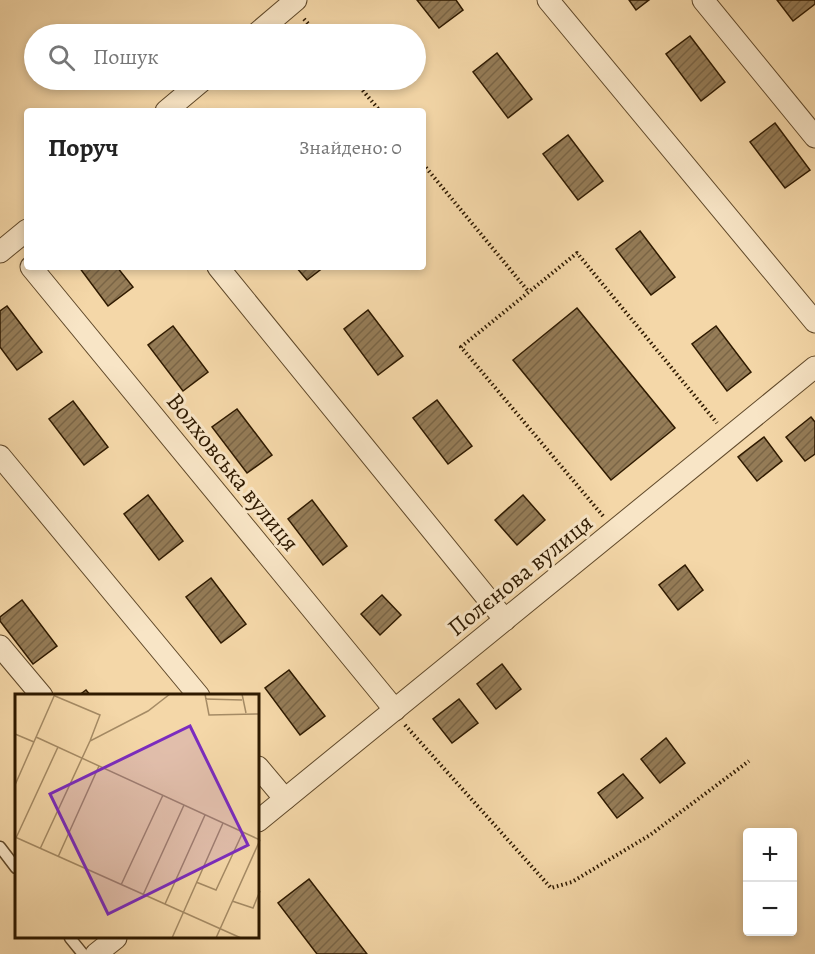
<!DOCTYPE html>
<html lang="uk">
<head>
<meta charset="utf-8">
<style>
  body { margin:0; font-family:Alegreya,serif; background:#f2f2f2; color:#222 }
  .controls { position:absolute; right:18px; bottom:18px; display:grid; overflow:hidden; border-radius:6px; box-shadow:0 3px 9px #0003 }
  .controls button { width:54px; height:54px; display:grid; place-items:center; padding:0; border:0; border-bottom:2px solid #e0e0e0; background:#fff; color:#222; font:30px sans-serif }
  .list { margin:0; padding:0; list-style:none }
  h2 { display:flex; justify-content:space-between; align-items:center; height:78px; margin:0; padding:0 24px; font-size:26px }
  h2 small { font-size:20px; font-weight:400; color:#767676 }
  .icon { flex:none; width:33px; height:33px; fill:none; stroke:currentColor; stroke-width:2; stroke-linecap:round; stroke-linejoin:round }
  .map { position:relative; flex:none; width:815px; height:954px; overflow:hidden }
  .search { position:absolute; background:#fff; box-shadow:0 3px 9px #0003; left:24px; top:24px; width:402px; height:66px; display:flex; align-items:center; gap:15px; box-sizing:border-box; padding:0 21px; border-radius:33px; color:#767676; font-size:22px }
  .panel { position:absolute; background:#fff; box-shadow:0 3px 9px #0003; left:24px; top:108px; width:402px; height:162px; border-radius:6px }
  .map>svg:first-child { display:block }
  .building { fill:url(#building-hatch); stroke:#2f1a00; stroke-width:1.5 }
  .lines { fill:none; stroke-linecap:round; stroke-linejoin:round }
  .service-casing { stroke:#60492a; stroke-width:13 }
  .minor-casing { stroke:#60492a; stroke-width:23 }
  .path { stroke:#2f1a00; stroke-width:4; stroke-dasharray:1.5 3; stroke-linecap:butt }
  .service { stroke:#f8e5c6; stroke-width:10 }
  .minor { stroke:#f8e5c6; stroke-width:21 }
  .labels { text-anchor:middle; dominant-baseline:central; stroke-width:6; stroke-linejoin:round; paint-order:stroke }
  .street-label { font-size:24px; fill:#2f1a00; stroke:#f8e5c6 }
  .inset-road { fill:none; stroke:#a58b65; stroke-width:1.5 }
  .view { fill:#7b2cbf; fill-opacity:0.15; stroke:#7b2cbf; stroke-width:3 }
  .inset-edge { fill:none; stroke:#2f1a00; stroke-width:3 }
</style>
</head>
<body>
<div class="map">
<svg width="815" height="954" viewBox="0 0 815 954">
  <defs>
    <pattern id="building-hatch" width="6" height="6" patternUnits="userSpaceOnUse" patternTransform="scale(1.5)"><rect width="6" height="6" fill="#957c57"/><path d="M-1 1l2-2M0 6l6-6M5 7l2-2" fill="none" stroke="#7a6546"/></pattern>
  </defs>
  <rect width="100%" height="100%" fill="#f4d7a8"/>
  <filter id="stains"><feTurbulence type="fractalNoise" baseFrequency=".00333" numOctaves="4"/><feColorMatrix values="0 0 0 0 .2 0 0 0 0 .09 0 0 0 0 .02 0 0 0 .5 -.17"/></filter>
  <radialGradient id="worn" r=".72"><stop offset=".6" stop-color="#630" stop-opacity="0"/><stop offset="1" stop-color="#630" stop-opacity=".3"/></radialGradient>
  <g class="building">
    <path d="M 417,0 L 456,0 L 463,10 L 439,28 Z"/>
    <path d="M 629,0 L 649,0 L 636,10 Z"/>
    <path d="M 777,0 L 815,0 L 815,4 L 793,21 Z"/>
    <path d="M 690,36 L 725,82 L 701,101 L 666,54 Z"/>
    <path d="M 497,53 L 532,99 L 508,118 L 473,72 Z"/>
    <path d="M 775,123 L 810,170 L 785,188 L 750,142 Z"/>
    <path d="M 568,135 L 603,181 L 578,200 L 543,154 Z"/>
    <path d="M 640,231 L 675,277 L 651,295 L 616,249 Z"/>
    <path d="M 79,267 L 117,267 L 133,287 L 108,306 Z"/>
    <path d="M 296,267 L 324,267 L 307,280 Z"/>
    <path d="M 7,306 L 42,352 L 17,370 L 0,347 L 0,311 Z"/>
    <path d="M 577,308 L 675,428 L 611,480 L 513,360 Z"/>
    <path d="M 368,310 L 403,356 L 378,375 L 344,329 Z"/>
    <path d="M 173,326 L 208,372 L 183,391 L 148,345 Z"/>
    <path d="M 716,326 L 751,372 L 727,391 L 692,344 Z"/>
    <path d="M 437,400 L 472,446 L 448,464 L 413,418 Z"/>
    <path d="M 73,401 L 108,447 L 84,465 L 49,419 Z"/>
    <path d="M 237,409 L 272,455 L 247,473 L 212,427 Z"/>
    <path d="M 811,417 L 815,422 L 815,454 L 805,461 L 786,437 Z"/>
    <path d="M 764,437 L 782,461 L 757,481 L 738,457 Z"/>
    <path d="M 148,495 L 183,541 L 159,560 L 124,514 Z"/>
    <path d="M 523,495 L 545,520 L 517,545 L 495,520 Z"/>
    <path d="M 312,500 L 347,546 L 323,565 L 288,519 Z"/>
    <path d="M 685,565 L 703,590 L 678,610 L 659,585 Z"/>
    <path d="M 211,578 L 246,624 L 221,643 L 186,597 Z"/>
    <path d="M 382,595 L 401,615 L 380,635 L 361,614 Z"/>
    <path d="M 22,600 L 57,646 L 33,664 L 0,621 L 0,617 Z"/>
    <path d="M 502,664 L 521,689 L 496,709 L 477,684 Z"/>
    <path d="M 289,670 L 325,716 L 300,735 L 265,688 Z"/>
    <path d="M 86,690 L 91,696 L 78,696 Z"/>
    <path d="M 459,699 L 478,723 L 452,743 L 433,719 Z"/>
    <path d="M 666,738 L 685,763 L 660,783 L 641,759 Z"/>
    <path d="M 623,774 L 643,798 L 617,818 L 598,793 Z"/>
    <path d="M 309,879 L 367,954 L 317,954 L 278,903 Z"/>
  </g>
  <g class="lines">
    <g class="service-casing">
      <g id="service">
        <path d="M 0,847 L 16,868"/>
        <path d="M 70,938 L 83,954"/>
      </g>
    </g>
    <g class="minor-casing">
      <g id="minor">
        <path d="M 548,0 L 815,322"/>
        <path d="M 703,0 L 815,137"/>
        <path d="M 256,34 L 296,0"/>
        <path d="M 166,111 L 203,80"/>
        <path d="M 0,252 L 27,230"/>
        <path d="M 31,267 L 395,710"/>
        <path d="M 218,267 L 505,620"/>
        <path d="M 0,456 L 199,696"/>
        <path d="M 0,646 L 42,696"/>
        <path d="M 258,767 L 285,799"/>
        <path d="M 258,821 L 815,367"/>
        <path d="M 96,954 L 116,938"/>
      </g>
    </g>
    <g class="path">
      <path d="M 304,19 L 317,34"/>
      <path d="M 354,80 L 380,111"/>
      <path d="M 423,164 L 528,291"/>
      <path d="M 603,516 L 461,347 L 577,253 L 717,423"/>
      <path d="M 405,725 L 551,888 L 572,882 L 650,835 L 749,761"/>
    </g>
    <use href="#service" class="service"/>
    <use href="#minor" class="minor"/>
  </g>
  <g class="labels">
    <g class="street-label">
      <text transform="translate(233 472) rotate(51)">Волховська вулиця</text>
      <text transform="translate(520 575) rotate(-39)">Полєнова вулиця</text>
    </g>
  </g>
  <g transform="translate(15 694)">
    <rect width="244" height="244" fill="#f4d7a8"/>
    <path class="inset-road" d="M 190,0 L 194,21 L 245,20M 227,0 L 231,19M 40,2 L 85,21 L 75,47M 190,5 L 227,6M 0,40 L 19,48M 21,43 L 245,146M 0,91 L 40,0M 0,143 L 226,244M 1,144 L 43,53M 25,155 L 75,47 L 133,17 L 155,0M 43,163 L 84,72M 181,188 L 201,196 L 228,138M 106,191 L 148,101M 128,201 L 169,111M 217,207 L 238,214 L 245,197M 150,210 L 190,121M 157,244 L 208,129M 201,244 L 245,146"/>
    <path class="view" d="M 175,32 L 233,151 L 93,220 L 35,100 Z"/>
    <rect width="244" height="244" class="inset-edge"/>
  </g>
  <rect width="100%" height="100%" filter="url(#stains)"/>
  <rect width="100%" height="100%" fill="url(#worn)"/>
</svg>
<div class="controls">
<button>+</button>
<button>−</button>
</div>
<div class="search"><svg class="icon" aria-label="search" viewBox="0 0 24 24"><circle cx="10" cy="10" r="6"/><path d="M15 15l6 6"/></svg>Пошук</div>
<section class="panel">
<h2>Поруч<small>Знайдено: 0</small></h2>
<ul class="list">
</ul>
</section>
</div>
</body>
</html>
